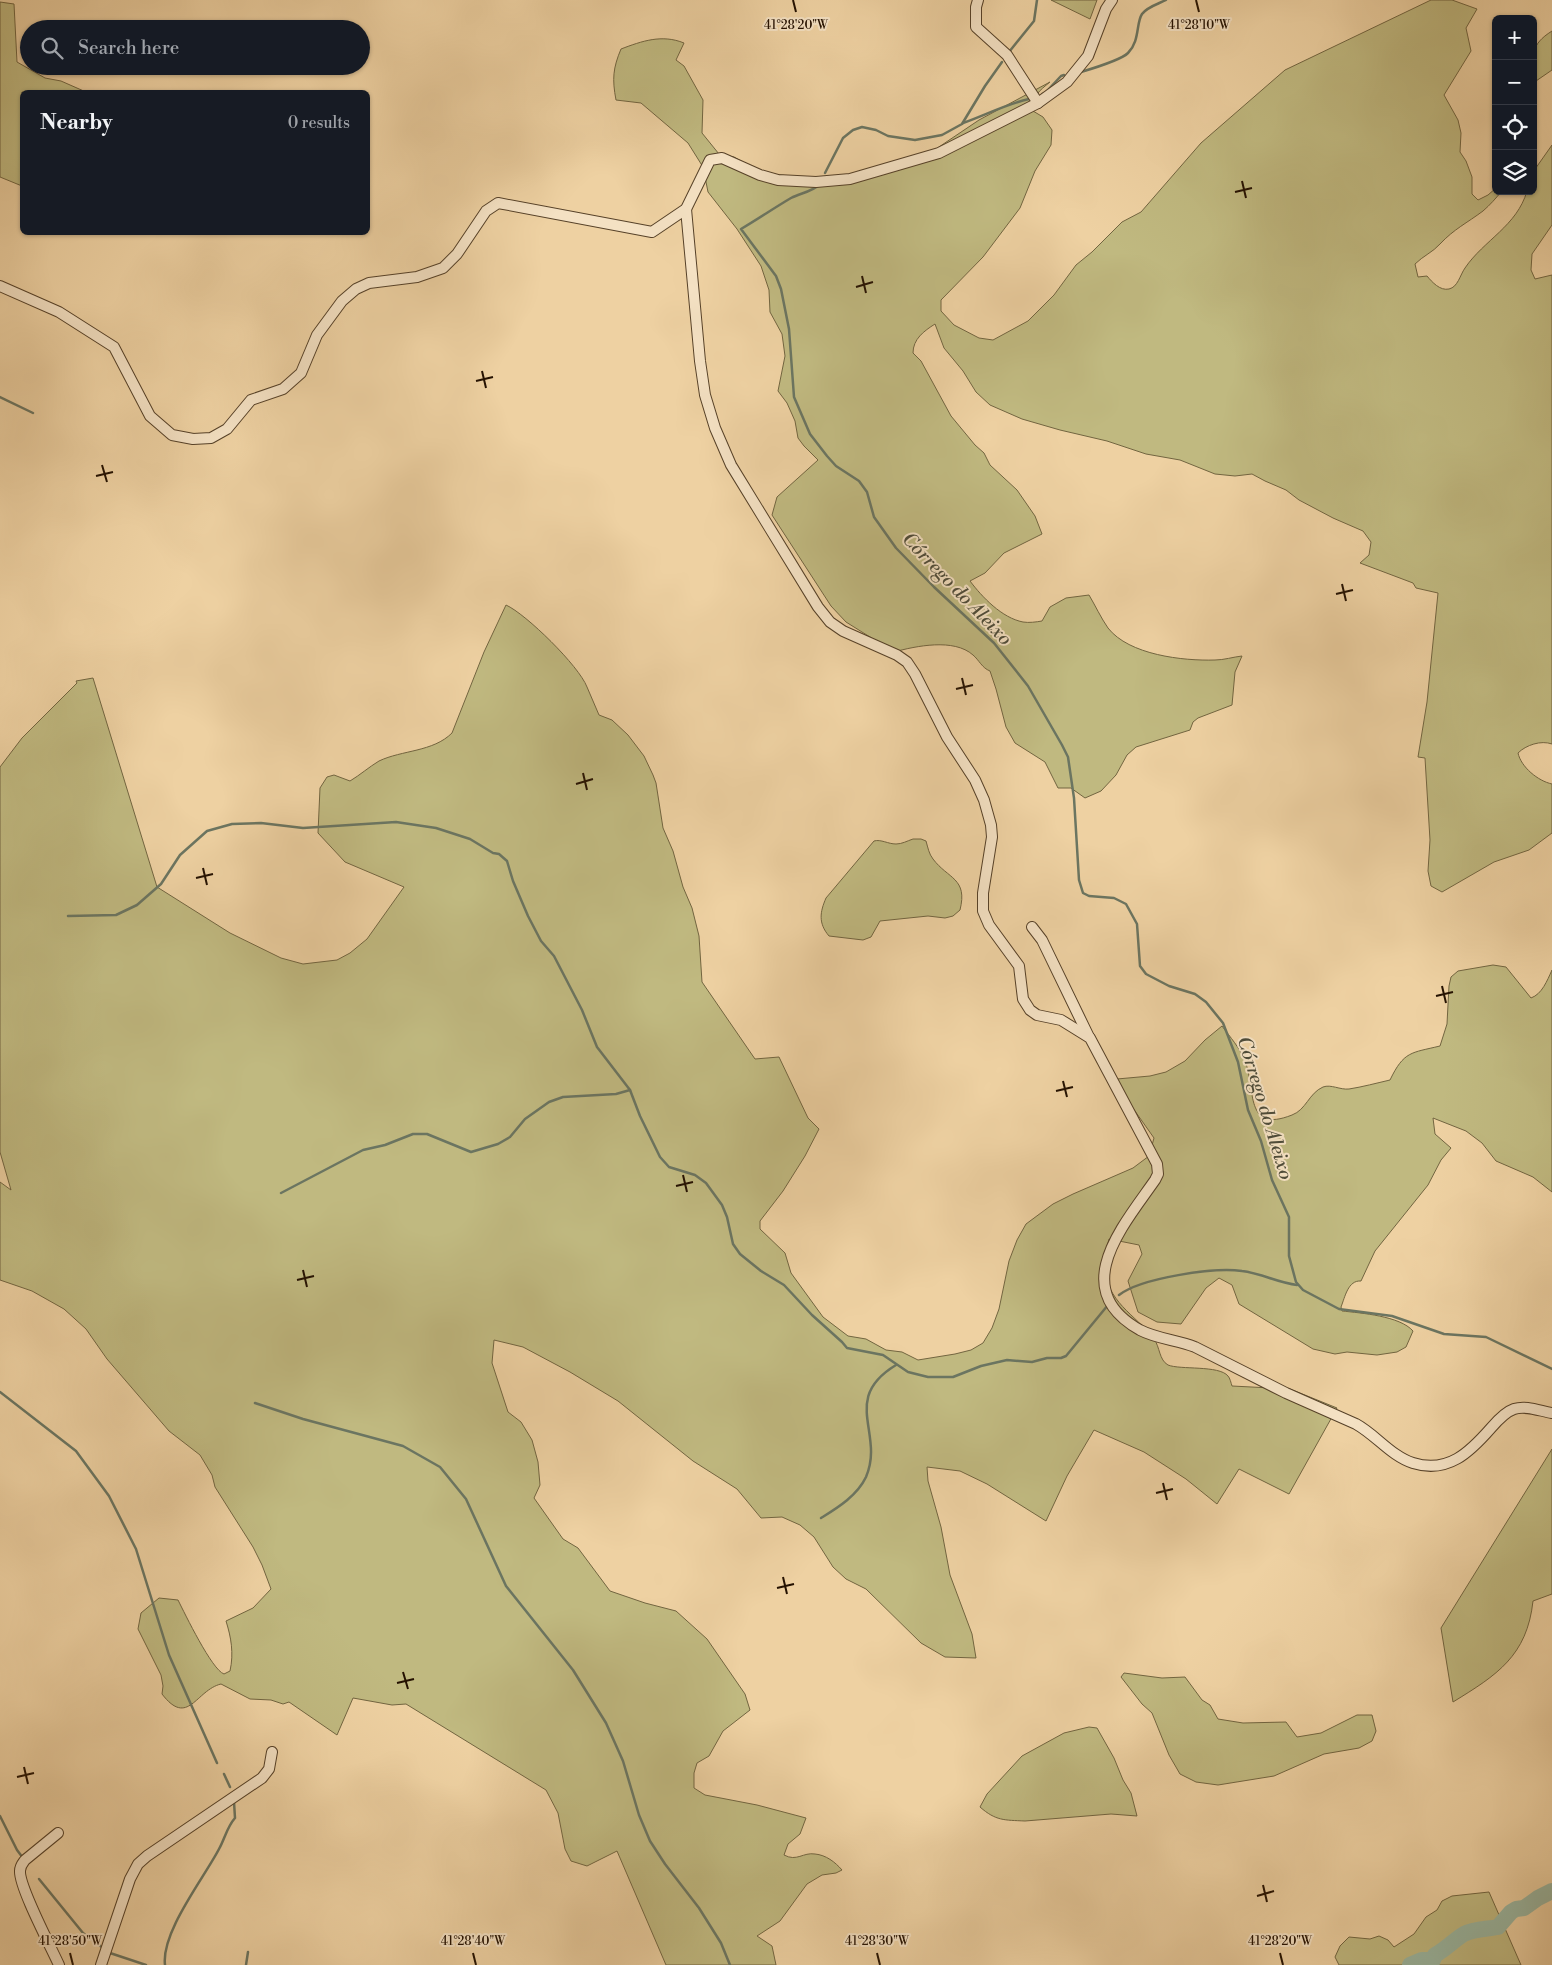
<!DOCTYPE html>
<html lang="en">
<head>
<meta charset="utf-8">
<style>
  body { margin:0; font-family:"Libre Bodoni",serif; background:#242831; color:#f1f3f6 }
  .controls { position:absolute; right:15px; top:15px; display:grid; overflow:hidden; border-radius:8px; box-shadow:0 1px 4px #0004 }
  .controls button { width:45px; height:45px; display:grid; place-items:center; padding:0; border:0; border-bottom:1px solid #363941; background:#171b24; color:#f1f3f6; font:25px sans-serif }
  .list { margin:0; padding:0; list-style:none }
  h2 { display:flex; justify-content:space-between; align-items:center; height:65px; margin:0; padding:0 20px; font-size:21px }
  h2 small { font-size:16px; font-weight:400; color:#9ea1a6 }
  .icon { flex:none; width:28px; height:28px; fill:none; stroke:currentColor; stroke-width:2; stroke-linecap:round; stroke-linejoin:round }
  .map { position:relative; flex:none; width:1552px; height:1965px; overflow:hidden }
  .search { position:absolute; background:#171b24; box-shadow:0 1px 4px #0004; left:20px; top:20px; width:350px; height:55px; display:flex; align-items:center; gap:12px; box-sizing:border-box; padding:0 18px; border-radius:28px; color:#9ea1a6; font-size:19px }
  .panel { position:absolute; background:#171b24; box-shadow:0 1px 4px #0004; left:20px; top:90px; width:350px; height:145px; border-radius:8px }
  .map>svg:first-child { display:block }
  .green { fill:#c0b980; stroke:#726540 }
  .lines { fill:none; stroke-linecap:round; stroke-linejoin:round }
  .stream { stroke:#6b7561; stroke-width:2.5 }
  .river { stroke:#9ab7a2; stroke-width:16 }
  .minor-casing { stroke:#564128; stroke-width:12 }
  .minor { stroke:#f4e1c3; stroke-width:10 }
  .ticks { fill:none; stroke:#241100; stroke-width:2 }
  .labels { text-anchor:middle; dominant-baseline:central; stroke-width:4; stroke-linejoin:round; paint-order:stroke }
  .water-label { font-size:19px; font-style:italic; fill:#4d4b39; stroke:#f4e1c3 }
  .ticks-label { font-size:12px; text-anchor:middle; fill:#241100; stroke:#f4e1c3; stroke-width:4; stroke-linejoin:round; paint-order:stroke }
</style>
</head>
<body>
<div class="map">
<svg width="1552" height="1965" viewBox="0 0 1552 1965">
  <rect width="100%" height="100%" fill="#eed1a2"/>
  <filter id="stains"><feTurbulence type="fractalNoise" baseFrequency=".004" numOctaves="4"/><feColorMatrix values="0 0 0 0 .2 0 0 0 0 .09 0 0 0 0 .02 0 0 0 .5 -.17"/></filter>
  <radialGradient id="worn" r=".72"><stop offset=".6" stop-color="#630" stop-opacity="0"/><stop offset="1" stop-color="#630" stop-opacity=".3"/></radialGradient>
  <g class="green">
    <path d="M 1051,0 L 1097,0 L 1090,19 Z"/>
    <path d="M 1431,0 L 1452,0 L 1477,9 L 1466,28 L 1471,51 L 1444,95 L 1458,120 L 1461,133 L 1460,152 L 1466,161 L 1472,177 L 1472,194 L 1478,200 L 1488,195 L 1496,188 L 1496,191 L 1502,191 C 1496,198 1490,205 1483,211 C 1467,223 1454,229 1440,244 C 1433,252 1423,256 1415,264 L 1418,277 L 1427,276 C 1432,282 1440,291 1449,289 C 1458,287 1460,275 1465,268 C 1484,240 1517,226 1527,191 L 1533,191 L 1533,172 L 1552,145 L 1552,225 L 1532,254 L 1531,270 L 1535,279 L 1552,275 L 1552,744 C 1541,740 1526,745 1518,753 C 1521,767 1538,781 1552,784 L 1552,833 L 1529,850 L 1494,862 L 1442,892 L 1431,886 L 1428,871 L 1430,840 L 1425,758 L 1418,757 L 1427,702 L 1438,593 L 1416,588 L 1413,583 L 1360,563 L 1369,555 L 1371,542 L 1363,531 L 1333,518 L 1299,500 L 1286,490 L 1265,481 L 1252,474 L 1235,476 L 1215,474 L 1180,460 L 1146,454 L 1107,441 L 1060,430 L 1022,419 L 990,405 L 976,392 L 963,371 L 944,348 L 935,324 C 924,331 913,339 913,353 L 921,361 L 951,416 L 975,445 L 984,453 L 990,465 L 1017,490 L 1035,516 L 1042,534 L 1004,553 L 985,573 L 970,581 C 982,597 1002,618 1023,622 C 1029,623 1036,622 1042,621 L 1050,607 L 1066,598 L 1089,595 C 1095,605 1101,618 1108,628 C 1129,655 1183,661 1215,660 C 1224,660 1233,657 1242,656 L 1235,672 L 1232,705 L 1198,718 L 1193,722 L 1190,730 L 1136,747 L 1127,755 L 1116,775 L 1101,791 L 1085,798 L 1071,788 L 1058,788 L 1045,762 L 1015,743 L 1006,727 L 996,689 L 990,671 C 982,668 979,660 973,655 C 954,638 916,646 894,652 L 846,622 L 831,606 L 772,515 L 777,497 L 818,460 L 804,446 L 798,438 L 795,421 L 787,403 L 778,391 L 785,356 L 782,334 L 770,312 L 769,290 L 761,266 L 737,229 L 708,192 L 703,167 L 688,143 L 641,103 L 616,100 C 612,79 613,68 621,49 C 642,41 662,34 684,43 L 676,60 L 684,66 L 703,100 L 702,133 L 719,154 L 734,157 L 762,173 L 834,181 L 927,155 L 979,120 L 1050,82 C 1039,91 1032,96 1033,111 L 1043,117 L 1052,130 L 1051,145 L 1035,171 L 1020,208 L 983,257 L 941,300 L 941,311 L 954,325 L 979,338 L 993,340 L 1028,321 L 1054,295 L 1076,265 L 1092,252 L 1122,222 L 1141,212 L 1201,143 L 1285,70 Z"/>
    <path d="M 0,2 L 14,4 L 17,62 L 45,78 L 61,81 L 86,92 L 22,92 L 22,186 L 0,177 Z"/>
    <path d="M 1552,31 L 1552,70 L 1536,81 L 1533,79 C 1533,54 1530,45 1552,31 Z"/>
    <path d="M 506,605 C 526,614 579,666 587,687 C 591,696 595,706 599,715 L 612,720 L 628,735 L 644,756 L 653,775 L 656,783 L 663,828 L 673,851 L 683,887 L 692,908 L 699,936 L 702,982 L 755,1059 L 779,1057 L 808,1118 L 819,1129 L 805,1156 L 783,1191 L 760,1221 L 760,1229 L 785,1253 L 791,1273 L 823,1317 L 848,1336 L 866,1339 L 886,1350 L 902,1352 L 918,1360 L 955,1354 L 971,1350 L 983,1343 L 992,1328 L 999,1309 L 1009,1261 L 1017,1240 L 1026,1224 L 1053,1204 L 1073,1194 L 1133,1168 L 1149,1156 L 1154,1138 L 1130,1104 L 1117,1079 L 1150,1076 L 1166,1072 L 1185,1061 L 1205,1040 L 1222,1026 C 1230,1037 1240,1048 1245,1061 C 1256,1089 1244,1134 1292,1115 C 1306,1110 1309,1093 1323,1087 C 1331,1084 1340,1090 1349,1089 C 1362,1087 1377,1083 1390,1080 C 1404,1051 1411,1053 1440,1046 L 1447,1024 L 1449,986 L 1451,977 L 1458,971 L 1493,965 L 1506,967 L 1531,998 C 1542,994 1547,981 1552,970 L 1552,1192 L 1533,1177 L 1496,1161 L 1482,1143 L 1466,1131 L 1433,1118 L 1435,1134 L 1451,1148 L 1441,1160 L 1428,1185 L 1375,1251 L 1361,1281 C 1348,1280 1345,1297 1341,1307 L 1342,1311 C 1361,1313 1400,1316 1413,1331 L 1406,1347 L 1397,1352 L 1377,1355 L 1347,1352 L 1335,1354 L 1313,1349 L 1239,1304 L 1232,1285 L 1219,1278 L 1206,1288 L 1181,1324 L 1157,1322 L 1138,1312 L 1128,1281 L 1142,1254 L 1139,1245 L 1109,1239 C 1107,1247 1104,1257 1104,1265 C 1107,1303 1134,1313 1154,1339 C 1160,1347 1159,1360 1168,1365 C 1180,1370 1219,1365 1228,1376 C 1230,1378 1231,1383 1232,1386 L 1290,1389 L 1337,1408 L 1289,1494 L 1239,1469 L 1217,1504 L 1186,1479 L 1144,1452 L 1094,1430 L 1067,1476 L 1046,1521 L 987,1484 L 960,1471 L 927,1467 L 928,1481 L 941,1527 L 950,1575 L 972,1634 L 976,1658 L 945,1657 L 921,1643 L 866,1589 L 846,1579 L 833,1567 L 814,1537 L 800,1525 L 782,1517 L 761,1518 L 737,1489 L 693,1461 L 618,1401 L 570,1372 L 523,1347 L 494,1340 L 492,1363 L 508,1412 L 521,1422 L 532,1440 L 538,1462 L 540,1485 L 534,1498 L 563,1539 L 578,1548 L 610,1591 L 645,1603 L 676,1611 L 707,1639 L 745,1694 L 750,1710 L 723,1731 L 709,1756 L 697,1763 L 694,1773 L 694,1788 L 705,1795 L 757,1805 L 806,1818 L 800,1834 L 788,1844 L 784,1855 C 797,1862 803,1852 815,1854 C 826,1855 835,1862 842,1870 L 836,1873 L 822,1875 L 807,1884 L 780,1921 L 757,1936 L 772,1946 L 776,1965 L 666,1965 L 617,1851 L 587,1866 L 571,1861 L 565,1849 L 558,1813 L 546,1790 L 406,1704 L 392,1705 L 353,1698 L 337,1735 L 289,1702 L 283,1704 L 271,1700 L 250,1699 L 221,1684 C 196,1690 188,1728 162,1694 L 163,1686 L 161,1675 L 138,1629 L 141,1613 L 159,1598 L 178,1600 C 185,1614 212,1670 224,1674 L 230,1671 C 234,1653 231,1637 226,1621 L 253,1608 L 271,1589 L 262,1565 L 253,1547 L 215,1487 L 212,1475 L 200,1455 L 169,1431 L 107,1359 L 86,1329 L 64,1309 L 32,1291 L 0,1280 L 0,1182 L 11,1190 L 0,1152 L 0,767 L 22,738 L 77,683 L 76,681 L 93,678 L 157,887 L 230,933 L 281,958 L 303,964 L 337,960 L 350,953 L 367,939 L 404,887 L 345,862 L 318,833 L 320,788 L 327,777 L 334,775 L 350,781 C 360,775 369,767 379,761 C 402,750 433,752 452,733 L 484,652 Z"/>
    <path d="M 913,839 L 921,839 L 926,841 C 928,848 929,854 933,859 C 948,879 968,878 960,910 L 953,916 L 945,918 L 928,916 L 880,921 L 871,937 L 863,940 L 829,936 C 818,923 820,912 826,898 L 874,841 C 881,839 888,844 896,844 C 902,844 907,841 913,839 Z"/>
    <path d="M 1552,1449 L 1552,1594 L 1533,1601 C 1527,1656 1497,1675 1453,1702 L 1441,1628 Z"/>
    <path d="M 1124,1673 L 1162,1678 L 1185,1677 L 1202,1700 L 1210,1705 L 1218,1719 L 1243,1723 L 1286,1722 L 1297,1737 L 1321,1733 L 1357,1715 L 1372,1715 L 1376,1731 L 1372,1741 L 1359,1748 L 1324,1754 L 1274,1776 L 1218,1785 L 1196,1782 L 1180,1774 L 1169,1755 L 1152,1713 L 1142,1704 L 1121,1677 Z"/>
    <path d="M 1089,1727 L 1097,1728 L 1114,1758 L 1123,1780 L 1131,1793 L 1137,1816 L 1111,1814 L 1025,1821 C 1004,1820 996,1821 980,1807 L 987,1794 L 1022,1756 L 1064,1733 Z"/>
    <path d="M 1489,1892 L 1521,1965 L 1339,1965 L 1335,1957 L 1340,1946 L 1349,1937 L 1370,1939 L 1379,1936 L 1388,1940 L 1394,1947 L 1414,1934 L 1426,1917 L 1437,1910 L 1442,1901 L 1452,1896 Z"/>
  </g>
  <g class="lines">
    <g class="stream">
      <path d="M 1009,52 L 1034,21 L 1037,0"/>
      <path d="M 1081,72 C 1091,69 1121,60 1128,53 C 1140,41 1136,23 1142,14 C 1147,7 1158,4 1166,0"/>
      <path d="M 1042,94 L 1046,92 L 1061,76 L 1064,75"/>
      <path d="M 963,123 C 986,115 1006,104 1029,99"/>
      <path d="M 825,173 L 843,138 L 853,130 L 862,127 L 876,130 L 888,136 L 915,140 L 942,135 L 962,124 L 985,86 L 1002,62"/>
      <path d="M 819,185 C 811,192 801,193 791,198 C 774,208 758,219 741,229 L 776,276 L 781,289 L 789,329 L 794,397 L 810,434 L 827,456 L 836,466 L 859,481 L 867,492 L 874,517 L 896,548 L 934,587 L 994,643 L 1028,686 L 1062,745 L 1068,757 L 1074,798 L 1079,880 L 1083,893 L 1089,896 L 1114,898 L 1126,904 L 1137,924 L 1140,966 L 1146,974 L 1169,986 L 1195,994 L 1206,1002 L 1223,1023 L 1238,1062 L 1248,1110 L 1261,1141 L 1272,1180 L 1289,1217 L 1289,1256 L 1296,1282 L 1303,1290 L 1339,1309 L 1392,1316 L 1444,1334 L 1486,1337 L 1552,1369"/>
      <path d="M 0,397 L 33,413"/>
      <path d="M 68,916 L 116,915 L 137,905 L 161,884 L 180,855 L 207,831 L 232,824 L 261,823 L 303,828 L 396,822 L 436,828 L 470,839 L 493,853 L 499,854 L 507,861 L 513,881 L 528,916 L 541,941 L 554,956 L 582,1010 L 597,1047 L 630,1090 L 640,1116 L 660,1157 L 669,1167 L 695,1175 L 706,1183 L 722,1205 L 727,1217 L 733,1244 L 740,1254 L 761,1271 L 784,1285 L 812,1315 L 842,1342 L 847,1348 L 883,1355 L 908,1372 L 928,1377 L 953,1377 L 981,1366 L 1007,1360 L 1032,1362 L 1047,1358 L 1061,1358 L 1066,1356 L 1108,1305"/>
      <path d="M 281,1193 L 363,1150 L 385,1145 L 413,1134 L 427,1134 L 471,1152 L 498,1144 L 510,1137 L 525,1119 L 549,1102 L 563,1097 L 616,1094 L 630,1090"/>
      <path d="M 1119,1295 C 1141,1278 1214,1267 1242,1271 C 1261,1273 1278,1283 1297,1285"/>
      <path d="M 0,1392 L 76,1451 L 109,1496 L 136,1549 L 169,1655 L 217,1763"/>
      <path d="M 255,1403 L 303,1419 L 403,1446 L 440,1467 L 466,1499 L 506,1586 L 573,1670 L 606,1723 L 623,1761 L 639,1815 L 650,1841 L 665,1864 L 699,1908 L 721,1943 L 730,1965"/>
      <path d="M 821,1518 C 837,1508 857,1496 866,1477 C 885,1433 840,1399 896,1365"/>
      <path d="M 224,1774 L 230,1787"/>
      <path d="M 0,1816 L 17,1850 L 23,1858"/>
      <path d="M 39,1879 L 83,1933 L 103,1948"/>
      <path d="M 110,1953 L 146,1965"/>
      <path d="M 165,1965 C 161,1932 204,1878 219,1849 C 225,1838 227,1827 235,1818 L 234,1802"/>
      <path d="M 246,1965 L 248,1952"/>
    </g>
    <path class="river" d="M 1410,1965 L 1422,1960 L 1433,1960 L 1435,1955 C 1446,1949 1454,1940 1464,1934 C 1473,1929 1488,1929 1498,1927 L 1511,1912 L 1516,1909 L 1524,1908 L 1538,1898 L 1552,1891"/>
    <g class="minor-casing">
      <g id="minor">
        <path d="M 978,0 L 976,7 L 976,27 L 1007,55 L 1038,103"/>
        <path d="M 686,209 L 700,361 L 705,395 L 715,428 L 731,465 L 818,607 L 830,622 L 843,631 L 897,655 L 907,662 L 915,674 L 947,737 L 975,780 L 984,800 L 991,825 L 992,837 L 983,893 L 983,911 L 989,925 L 1019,966 L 1023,999 L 1030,1010 L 1037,1015 L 1061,1020 L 1090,1038 L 1157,1164 L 1158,1174 L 1155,1180 C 1123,1226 1067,1289 1140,1330 C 1157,1339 1178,1340 1195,1347 L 1286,1393 L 1356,1424 C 1376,1435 1391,1456 1413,1463 C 1448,1474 1470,1452 1491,1428 C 1497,1421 1505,1412 1514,1409 C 1526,1405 1540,1411 1552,1413"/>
        <path d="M 0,286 L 59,312 L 114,347 L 150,416 L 172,435 L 193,439 L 211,438 L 227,429 L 251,400 L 283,389 L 301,373 L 317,335 L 342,301 L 356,289 L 369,283 L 417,277 L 443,268 L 457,254 L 486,211 L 498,203 L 652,232 L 686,209 L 710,160 L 722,158 L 760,175 L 778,180 L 816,182 L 850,179 L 939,153 L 1038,103 L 1067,82 L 1088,56 L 1106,9 L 1112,0"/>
        <path d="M 1032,927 L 1042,940 L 1089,1037"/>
        <path d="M 58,1833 L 25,1860 C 22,1864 20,1866 20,1871 C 19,1887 51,1947 59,1965"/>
        <path d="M 101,1965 L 130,1879 L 138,1864 L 147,1856 L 262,1778 L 269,1769 L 272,1752"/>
      </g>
    </g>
    <use href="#minor" class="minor"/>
  </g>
  <path class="ticks" d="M 793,0 L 796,12M 1196,0 L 1199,12M 1242,181 L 1246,198M 1235,192 L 1252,188M 862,276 L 866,293M 856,287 L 873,282M 482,371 L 486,388M 476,381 L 493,377M 102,465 L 107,482M 96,476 L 113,472M 1342,584 L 1346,601M 1336,594 L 1353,590M 962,678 L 966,695M 956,689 L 973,685M 583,773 L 587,790M 576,784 L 593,779M 203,868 L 207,885M 196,878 L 213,874M 1442,986 L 1446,1003M 1436,996 L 1453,992M 1063,1081 L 1067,1097M 1056,1091 L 1073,1087M 683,1175 L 687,1192M 676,1186 L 693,1182M 303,1270 L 307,1287M 297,1280 L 314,1276M 1163,1483 L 1167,1500M 1156,1493 L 1173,1489M 783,1577 L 787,1594M 777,1588 L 794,1584M 403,1672 L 408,1689M 397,1683 L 414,1679M 24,1767 L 28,1784M 17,1777 L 34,1773M 1263,1885 L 1267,1902M 1257,1896 L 1274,1891M 70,1953 L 73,1965M 473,1953 L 476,1965M 877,1953 L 880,1965M 1280,1953 L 1283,1965"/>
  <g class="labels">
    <g class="water-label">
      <text transform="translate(957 589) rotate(46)">Córrego do Aleixo</text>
      <text transform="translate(1265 1108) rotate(73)">Córrego do Aleixo</text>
    </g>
  </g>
  <g class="ticks-label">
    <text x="796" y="29">41°28'20"W</text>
    <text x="1199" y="29">41°28'10"W</text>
    <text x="70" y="1945">41°28'50"W</text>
    <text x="473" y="1945">41°28'40"W</text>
    <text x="877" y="1945">41°28'30"W</text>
    <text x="1280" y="1945">41°28'20"W</text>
  </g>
  <rect width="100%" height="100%" filter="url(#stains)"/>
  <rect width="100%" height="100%" fill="url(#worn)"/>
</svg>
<div class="controls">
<button>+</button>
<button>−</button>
<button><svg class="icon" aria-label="locate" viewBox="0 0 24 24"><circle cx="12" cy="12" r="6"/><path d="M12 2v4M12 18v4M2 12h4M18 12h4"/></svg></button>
<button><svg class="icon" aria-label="layers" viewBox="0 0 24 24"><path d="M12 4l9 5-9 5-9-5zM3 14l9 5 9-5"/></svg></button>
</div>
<div class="search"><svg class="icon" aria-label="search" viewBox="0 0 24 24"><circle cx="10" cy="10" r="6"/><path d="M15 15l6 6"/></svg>Search here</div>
<section class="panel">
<h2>Nearby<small>0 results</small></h2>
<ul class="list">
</ul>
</section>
</div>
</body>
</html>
